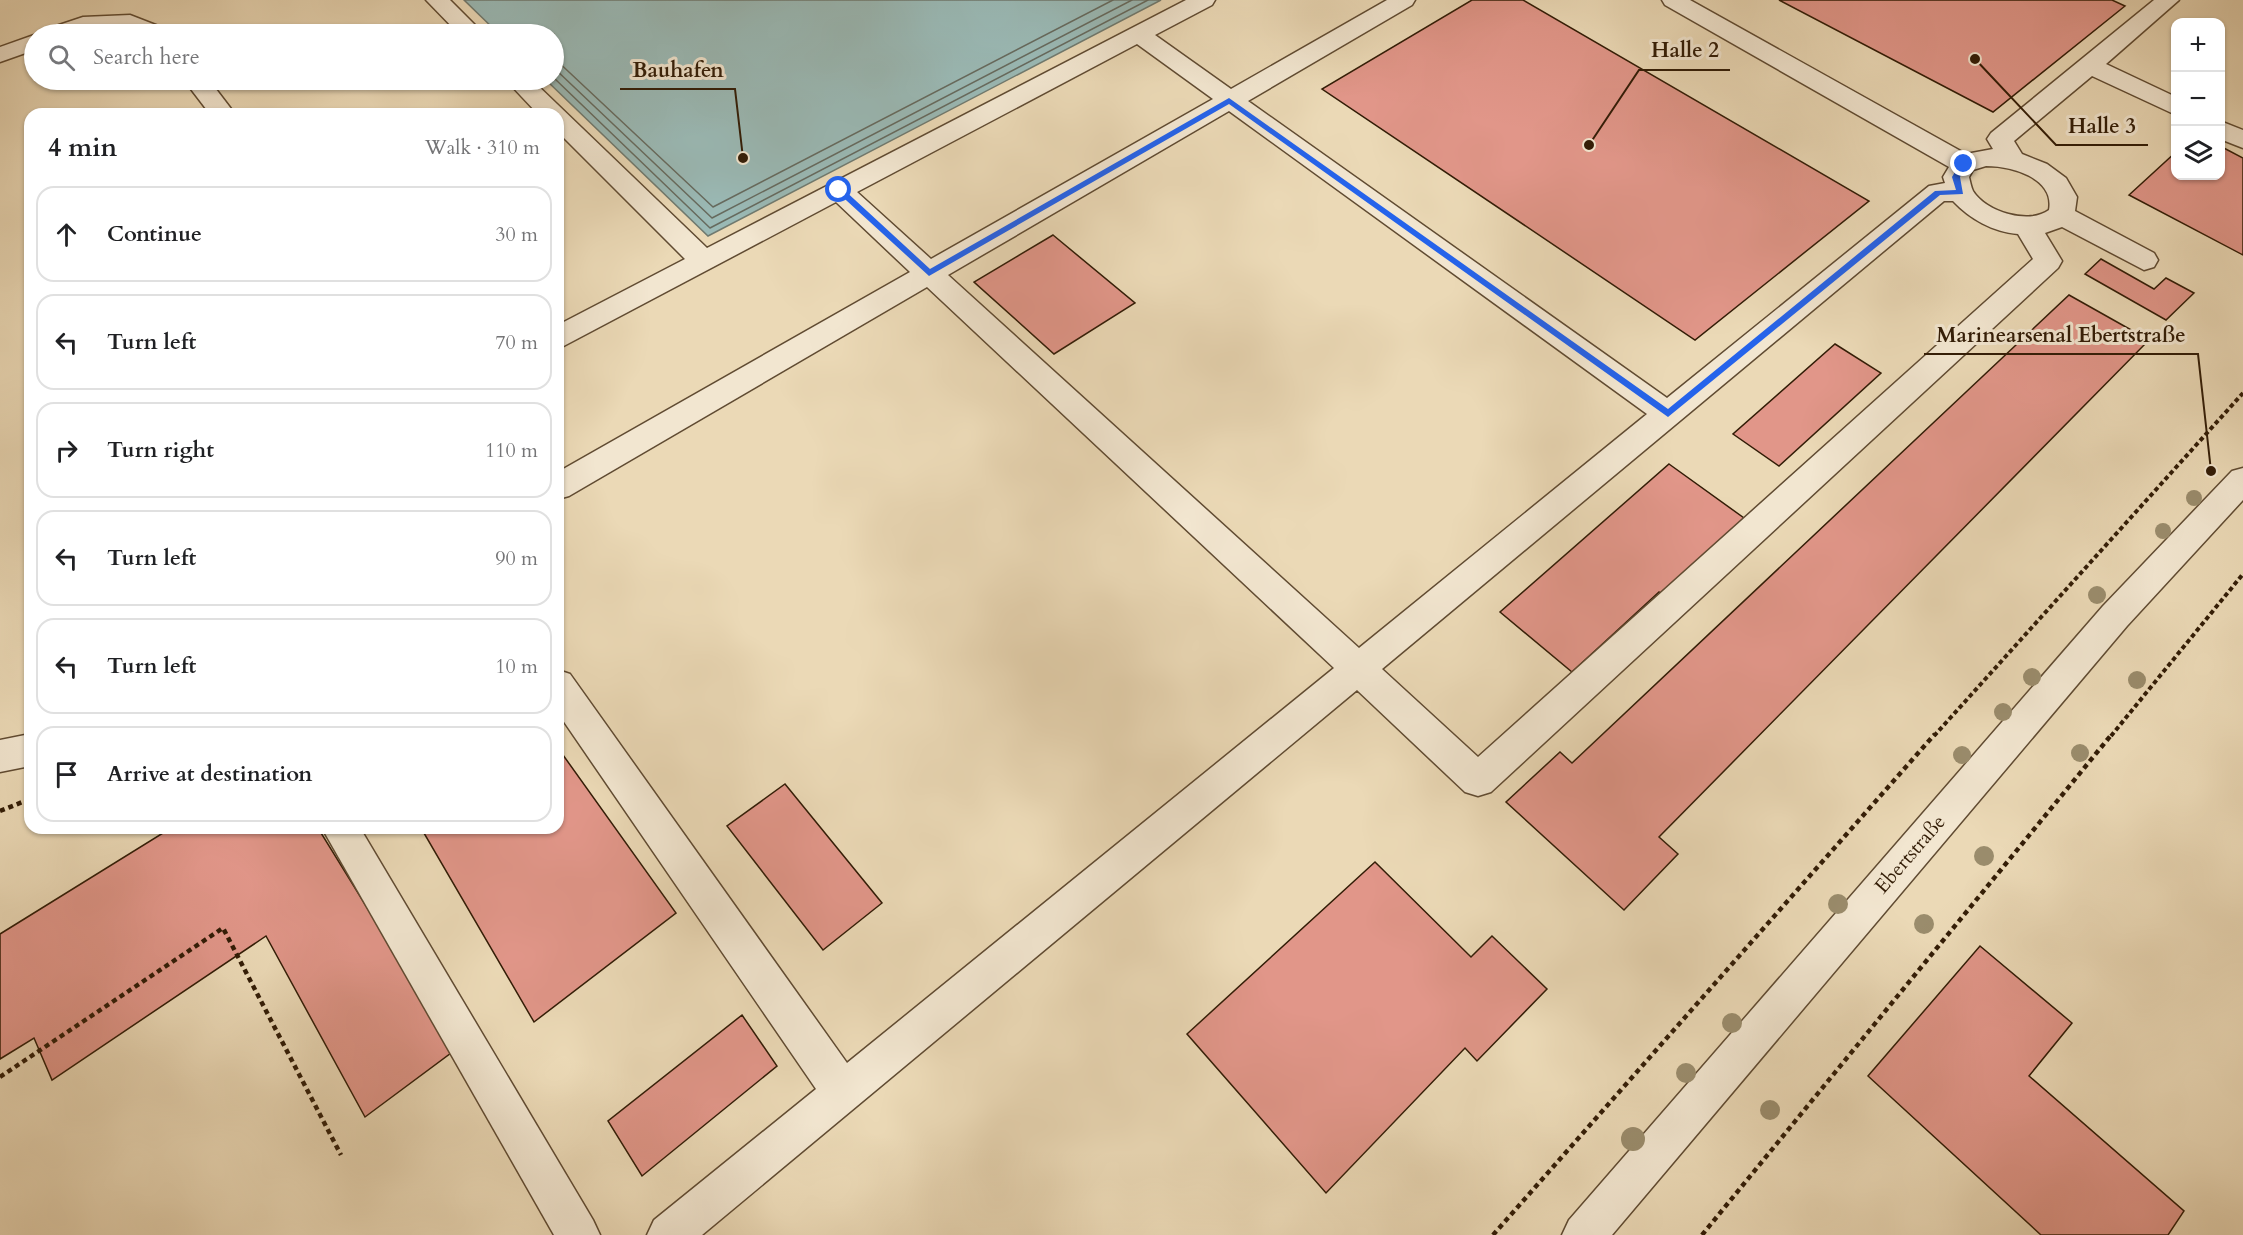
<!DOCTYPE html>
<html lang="en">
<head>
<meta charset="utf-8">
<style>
  body { margin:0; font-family:Cardo,serif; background:#f2f2f2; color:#202124 }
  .controls { position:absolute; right:18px; top:18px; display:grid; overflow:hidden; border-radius:12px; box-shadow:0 2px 4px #0004 }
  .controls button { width:54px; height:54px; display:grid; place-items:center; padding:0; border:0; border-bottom:2px solid #e0e0e0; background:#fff; color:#202124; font:30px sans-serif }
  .stop { position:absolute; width:18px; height:18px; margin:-14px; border:4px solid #2563eb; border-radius:50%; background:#fff }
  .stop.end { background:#2563eb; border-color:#fff; box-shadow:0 2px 6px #0008 }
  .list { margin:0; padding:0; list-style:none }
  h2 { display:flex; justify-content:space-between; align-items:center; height:78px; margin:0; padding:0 24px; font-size:26px }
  h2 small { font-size:20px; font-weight:400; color:#757577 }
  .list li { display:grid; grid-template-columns:39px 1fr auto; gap:18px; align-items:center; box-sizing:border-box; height:96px; margin:0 12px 12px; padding:0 12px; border:2px solid #e0e0e0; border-radius:18px }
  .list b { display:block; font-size:22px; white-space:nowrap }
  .list em { font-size:20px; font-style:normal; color:#757577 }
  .icon { flex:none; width:33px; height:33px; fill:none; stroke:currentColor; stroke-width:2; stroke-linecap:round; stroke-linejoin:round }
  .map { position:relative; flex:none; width:2243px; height:1235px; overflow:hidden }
  .search { position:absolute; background:#fff; box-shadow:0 2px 4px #0004; left:24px; top:24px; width:540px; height:66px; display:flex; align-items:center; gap:15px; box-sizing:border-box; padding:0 21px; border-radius:33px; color:#757577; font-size:22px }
  .panel { position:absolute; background:#fff; box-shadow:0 2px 4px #0004; left:24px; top:108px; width:540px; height:726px; border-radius:18px }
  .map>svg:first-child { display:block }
  .water { fill:#9ab9b5; stroke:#707a6f; stroke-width:1.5 }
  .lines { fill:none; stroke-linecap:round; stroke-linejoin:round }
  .shore { stroke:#666a5e; stroke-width:1.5 }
  .building { fill:#e19689; stroke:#321c06; stroke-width:1.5 }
  .minor-casing { stroke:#604b32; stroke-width:3 }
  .path-far1 { stroke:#321c06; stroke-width:4; stroke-dasharray:4.5 3; stroke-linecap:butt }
  .path { stroke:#321c06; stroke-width:4.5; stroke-dasharray:5 4; stroke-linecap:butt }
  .minor { fill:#f2e6d0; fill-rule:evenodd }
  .tree { fill:#9a8c6c }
  .route { fill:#2563eb }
  .labels { text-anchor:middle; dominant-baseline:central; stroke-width:6; stroke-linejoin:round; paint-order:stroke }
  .street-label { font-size:20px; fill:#321c06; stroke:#f2e6d0 }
  .leader { fill:none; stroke:#321c06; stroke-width:2 }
  .callout-dot { fill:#321c06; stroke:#f2e6d0; stroke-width:2 }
  .callout-label { font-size:21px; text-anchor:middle; font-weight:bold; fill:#321c06; stroke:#f2e6d0; stroke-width:6; stroke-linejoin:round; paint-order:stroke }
</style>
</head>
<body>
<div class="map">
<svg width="2243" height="1235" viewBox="0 0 2243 1235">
  <rect width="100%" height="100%" fill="#ebd9b6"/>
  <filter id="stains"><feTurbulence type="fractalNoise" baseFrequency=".00333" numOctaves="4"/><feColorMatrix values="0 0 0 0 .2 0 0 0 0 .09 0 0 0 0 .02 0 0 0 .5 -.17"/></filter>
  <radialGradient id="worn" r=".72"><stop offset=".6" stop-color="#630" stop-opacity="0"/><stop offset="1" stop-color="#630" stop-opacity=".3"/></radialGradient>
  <path class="water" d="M 464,0 L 1161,0 L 708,236 L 546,80 L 554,80 L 554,34 L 499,34 Z"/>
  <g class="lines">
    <g class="shore">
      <path d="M 554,58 L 713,207 L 1113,0"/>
      <path d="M 554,68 L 712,218 L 1132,0"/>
      <path d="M 554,78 L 710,228 L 1148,0"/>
    </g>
  </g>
  <g class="building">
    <path d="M 1472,0 L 1523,0 L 1869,201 L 1695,340 L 1322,89 Z"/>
    <path d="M 1779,0 L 2112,0 L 2125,6 L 1993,112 Z"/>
    <path d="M 2220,146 L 2243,158 L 2243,255 L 2129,195 L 2176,152 L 2176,176 L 2220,176 Z"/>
    <path d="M 1053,235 L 1135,303 L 1054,354 L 974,282 Z"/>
    <path d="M 2101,259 L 2154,289 L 2166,278 L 2194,293 L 2166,320 L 2085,274 Z"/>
    <path d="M 2069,295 L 2149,340 L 1659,837 L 1678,854 L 1624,910 L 1506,802 L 1560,752 L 1572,763 Z"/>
    <path d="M 1835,344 L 1881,373 L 1779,466 L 1733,434 Z"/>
    <path d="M 1669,464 L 1751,523 L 1669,600 L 1659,592 L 1572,672 L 1500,612 Z"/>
    <path d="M 558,748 L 676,913 L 534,1022 L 421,828 L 558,828 Z"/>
    <path d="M 785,784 L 882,903 L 823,950 L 727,826 Z"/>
    <path d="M 171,828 L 318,828 L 455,1050 L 365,1117 L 266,936 L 52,1080 L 34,1038 L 0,1059 L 0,934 Z"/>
    <path d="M 1375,862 L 1471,957 L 1492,936 L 1547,989 L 1477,1061 L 1465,1048 L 1326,1193 L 1187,1034 Z"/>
    <path d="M 1980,946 L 2072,1023 L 2029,1076 L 2184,1211 L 2168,1235 L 2041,1235 L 1868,1076 Z"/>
    <path d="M 742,1015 L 777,1066 L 642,1176 L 608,1121 Z"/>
  </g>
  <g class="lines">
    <g class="minor-casing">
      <g id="minor">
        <path d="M 426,0 L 450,0 L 484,34 L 459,34 Z"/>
        <path d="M 1186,0 L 1215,0 L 1212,5 L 1155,35 L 1231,89 L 1387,0 L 1415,0 L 1412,5 L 1248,101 L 1667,398 L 1929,186 L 1945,183 L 1943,177 L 1949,167 L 1665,5 L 1662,0 L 1690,0 L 1966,154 L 1993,149 L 1987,139 L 1991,133 L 2154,0 L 2179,0 L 2106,64 L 2176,97 L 2176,115 L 2092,76 L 2014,141 L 2022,154 L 2047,164 L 2066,178 L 2077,197 L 2075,211 L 2154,253 L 2158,260 L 2154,267 L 2144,270 L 2062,227 L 2045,233 L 2062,261 L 2058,268 L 1491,792 L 1478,796 L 1465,792 L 1357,690 L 702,1235 L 647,1235 L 654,1220 L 816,1089 L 558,713 L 558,670 L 570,674 L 847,1063 L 1334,668 L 927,287 L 569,496 L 558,499 L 558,472 L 910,272 L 836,202 L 558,349 L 558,325 L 685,259 L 558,132 L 558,114 L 538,114 L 506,80 L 532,80 L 707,248 ZM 1137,44 L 1213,99 L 931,259 L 857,192 ZM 1229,111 L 1647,414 L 1359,648 L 948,275 ZM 1986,166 C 2012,166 2055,178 2049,210 C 2029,225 1986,212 1973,191 C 1971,187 1970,181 1969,177 L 1973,170 ZM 1944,201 L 1953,201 C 1970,219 1993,232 2018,234 L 2033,259 L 1478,757 L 1382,669 Z"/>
        <path d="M 130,15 L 166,29 L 170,34 L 139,34 L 127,29 L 86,31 L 76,34 L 43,34 L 47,29 L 83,17 Z"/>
        <path d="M 34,35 L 34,50 L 0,62 L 0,47 Z"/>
        <path d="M 184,80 L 209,80 L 235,114 L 210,114 Z"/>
        <path d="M 2220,121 L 2243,130 L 2243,148 L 2220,139 Z"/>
        <path d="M 2243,468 L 2243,500 L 2127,626 L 1612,1235 L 1562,1235 L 1569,1220 L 2103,606 L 2232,471 Z"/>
        <path d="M 30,734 L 30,766 L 0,772 L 0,740 Z"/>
        <path d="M 322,828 L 360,828 L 593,1220 L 600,1235 L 554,1235 Z"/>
      </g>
    </g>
    <g class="path-far1">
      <path d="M 1934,736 L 2243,393"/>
      <path d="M 2111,736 L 2243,574"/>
    </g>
    <g class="path">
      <path d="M 0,811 L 30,799"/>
      <path d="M 0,1077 L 223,928 L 341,1155"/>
      <path d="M 1493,1235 L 1935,734"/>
      <path d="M 1702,1235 L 2112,734"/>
    </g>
    <use href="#minor" class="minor"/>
  </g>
  <g class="tree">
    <circle cx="2194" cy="498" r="8"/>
    <circle cx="2163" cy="531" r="8"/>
    <circle cx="2097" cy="595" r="9"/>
    <circle cx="2032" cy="677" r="9"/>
    <circle cx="2137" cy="680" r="9"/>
    <circle cx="2003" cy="712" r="9"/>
    <circle cx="2080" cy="753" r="9"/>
    <circle cx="1962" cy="755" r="9"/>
    <circle cx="1984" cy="856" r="10"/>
    <circle cx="1838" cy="904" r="10"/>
    <circle cx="1924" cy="924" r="10"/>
    <circle cx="1732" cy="1023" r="10"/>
    <circle cx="1686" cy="1073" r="10"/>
    <circle cx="1770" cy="1110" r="10"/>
    <circle cx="1633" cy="1139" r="12"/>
  </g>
  <path class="route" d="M 1229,98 L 1668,409 L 1935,191 L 1956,190 L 1952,177 L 1961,162 L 1968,164 L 1960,177 L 1963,194 L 1940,195 L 1668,417 L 1229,104 L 929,276 L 835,190 L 842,188 L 930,269 Z"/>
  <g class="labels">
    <g class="street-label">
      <text transform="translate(1910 854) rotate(-49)">Ebertstraße</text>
    </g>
  </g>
  <path class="leader" d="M1589 145L1639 70H1730M743 158L735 89H620M1975 59L2056 145H2148M2211 471L2198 354H1924"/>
  <g class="callout-dot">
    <circle cx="1589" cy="145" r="6"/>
    <circle cx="743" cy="158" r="6"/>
    <circle cx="1975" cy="59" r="6"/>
    <circle cx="2211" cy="471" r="6"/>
  </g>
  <g class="callout-label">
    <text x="1685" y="57">Halle 2</text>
    <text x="678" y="77">Bauhafen</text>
    <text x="2102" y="133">Halle 3</text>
    <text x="2061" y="342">Marinearsenal Ebertstraße</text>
  </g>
  <rect width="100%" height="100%" filter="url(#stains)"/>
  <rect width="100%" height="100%" fill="url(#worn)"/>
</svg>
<div class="controls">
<button>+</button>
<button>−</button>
<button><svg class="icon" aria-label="layers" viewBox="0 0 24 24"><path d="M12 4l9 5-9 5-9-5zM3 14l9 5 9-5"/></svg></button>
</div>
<div class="stop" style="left:839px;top:190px"></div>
<div class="stop end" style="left:1964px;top:164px"></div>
<div class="search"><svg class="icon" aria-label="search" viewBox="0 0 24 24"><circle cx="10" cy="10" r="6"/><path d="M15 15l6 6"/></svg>Search here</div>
<section class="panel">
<h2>4 min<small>Walk · 310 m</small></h2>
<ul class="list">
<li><svg class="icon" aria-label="ahead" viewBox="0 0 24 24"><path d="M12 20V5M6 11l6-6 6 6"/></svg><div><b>Continue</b></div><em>30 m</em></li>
<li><svg class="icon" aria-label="left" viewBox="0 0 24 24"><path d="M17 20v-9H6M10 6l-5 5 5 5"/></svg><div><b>Turn left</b></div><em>70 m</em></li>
<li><svg class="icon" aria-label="right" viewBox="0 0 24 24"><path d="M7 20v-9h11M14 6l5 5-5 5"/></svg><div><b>Turn right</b></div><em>110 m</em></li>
<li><svg class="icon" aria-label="left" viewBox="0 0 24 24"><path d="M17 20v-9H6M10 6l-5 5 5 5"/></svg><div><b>Turn left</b></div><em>90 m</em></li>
<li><svg class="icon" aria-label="left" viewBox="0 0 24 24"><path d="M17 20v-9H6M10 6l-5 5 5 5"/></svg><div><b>Turn left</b></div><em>10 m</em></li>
<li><svg class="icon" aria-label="arrive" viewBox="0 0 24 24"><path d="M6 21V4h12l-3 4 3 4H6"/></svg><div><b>Arrive at destination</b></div></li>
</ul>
</section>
</div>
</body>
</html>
